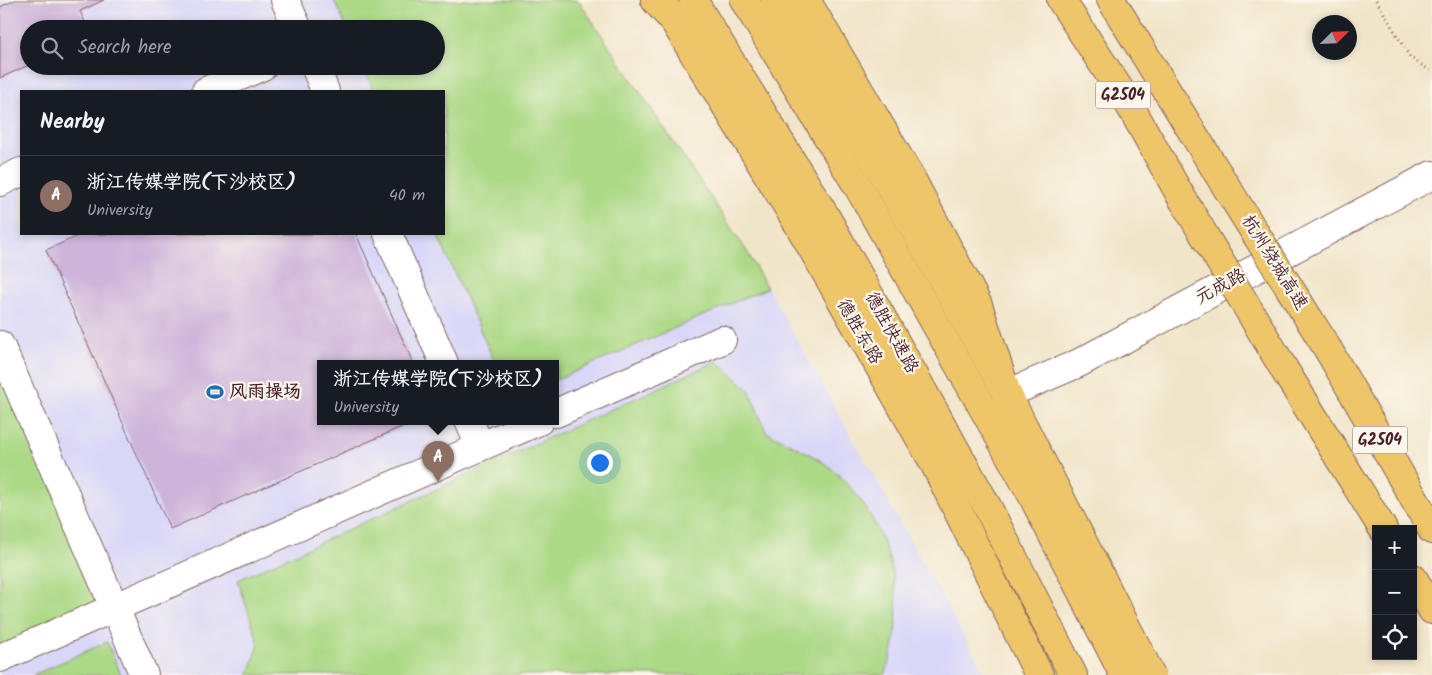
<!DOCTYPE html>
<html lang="en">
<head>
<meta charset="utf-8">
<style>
  body { margin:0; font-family:Kalam,"LXGW WenKai TC",sans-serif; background:#20242c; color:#f1f3f6 }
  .controls { position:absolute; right:15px; bottom:15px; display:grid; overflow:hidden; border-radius:0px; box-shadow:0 2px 8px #0003 }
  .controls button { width:45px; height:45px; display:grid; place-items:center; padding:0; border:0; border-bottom:1px solid #363941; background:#171b24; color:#f1f3f6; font:25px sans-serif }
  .compass { position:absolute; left:1312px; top:15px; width:45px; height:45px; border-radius:50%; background:#171b24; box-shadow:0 2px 8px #0003; rotate:66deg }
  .you { position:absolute; left:599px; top:462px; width:18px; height:18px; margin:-12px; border:4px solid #fff; border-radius:50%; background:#1a73e8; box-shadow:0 0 0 8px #1a73e833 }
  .badge { display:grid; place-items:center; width:32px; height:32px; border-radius:50%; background:#1f6fb2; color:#fff; font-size:16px; font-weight:700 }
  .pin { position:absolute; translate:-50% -41px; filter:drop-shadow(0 1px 2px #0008) }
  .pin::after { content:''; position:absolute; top:26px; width:18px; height:15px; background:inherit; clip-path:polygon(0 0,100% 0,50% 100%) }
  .popup { position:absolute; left:317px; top:360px; width:242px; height:65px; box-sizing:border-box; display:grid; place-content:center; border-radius:0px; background:#171b24; filter:drop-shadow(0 1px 4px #0005); font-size:16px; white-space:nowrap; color:#9ea1a6 }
  .popup b { font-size:19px; color:#f1f3f6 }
  .popup::after { content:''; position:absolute; left:50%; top:100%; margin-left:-10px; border:10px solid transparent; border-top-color:#171b24 }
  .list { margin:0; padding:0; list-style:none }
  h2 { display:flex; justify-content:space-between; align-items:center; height:65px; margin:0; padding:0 20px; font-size:21px }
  h2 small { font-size:16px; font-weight:400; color:#9ea1a6 }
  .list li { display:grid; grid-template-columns:32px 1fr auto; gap:15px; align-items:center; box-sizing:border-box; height:80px; padding:0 20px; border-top:1px solid #363941 }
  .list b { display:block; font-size:19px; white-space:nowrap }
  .list p { margin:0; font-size:16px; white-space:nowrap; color:#9ea1a6 }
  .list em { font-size:16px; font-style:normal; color:#9ea1a6 }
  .icon { flex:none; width:28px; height:28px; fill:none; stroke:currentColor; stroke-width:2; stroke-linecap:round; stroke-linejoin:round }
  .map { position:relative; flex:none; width:1432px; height:675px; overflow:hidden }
  .search { position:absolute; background:#171b24; box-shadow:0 2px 8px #0003; left:20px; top:20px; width:425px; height:55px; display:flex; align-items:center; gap:12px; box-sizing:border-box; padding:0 18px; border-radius:28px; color:#9ea1a6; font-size:19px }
  .panel { position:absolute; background:#171b24; box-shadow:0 2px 8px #0003; left:20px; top:90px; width:425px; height:145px; border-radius:0px }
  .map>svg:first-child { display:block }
  .built { fill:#d9d7f8; fill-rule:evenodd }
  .green { fill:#acd986; stroke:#7b7c58 }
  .building { fill:#ceb3da }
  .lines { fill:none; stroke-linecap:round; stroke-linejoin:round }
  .minor-casing { stroke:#846462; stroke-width:30 }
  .primary-casing { stroke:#846462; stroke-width:30 }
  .trunk-casing { stroke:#846462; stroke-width:30 }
  .motorway-casing { stroke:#846462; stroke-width:30 }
  .path { stroke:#846462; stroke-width:3; stroke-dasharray:1 4; stroke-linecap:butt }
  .minor { stroke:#fff; stroke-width:28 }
  .primary { stroke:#eec569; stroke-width:28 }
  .trunk { stroke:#eec569; stroke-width:28 }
  .motorway { stroke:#eec569; stroke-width:28 }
  .motorway-bridge-casing { stroke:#846462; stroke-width:30; stroke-linecap:butt }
  .motorway-bridge { stroke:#eec569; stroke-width:28 }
  .labels { text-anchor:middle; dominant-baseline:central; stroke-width:4.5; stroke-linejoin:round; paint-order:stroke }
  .shield { fill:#fbf7ec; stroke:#7f6065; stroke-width:1 }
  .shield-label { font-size:16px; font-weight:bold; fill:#4a1f2b }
  .street-label { font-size:18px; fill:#4a1f2b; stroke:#fbf7ec }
  .poi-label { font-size:18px; font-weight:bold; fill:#4a1f2b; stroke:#fbf7ec; text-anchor:start }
</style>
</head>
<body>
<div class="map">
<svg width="1432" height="675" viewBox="0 0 1432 675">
  <rect width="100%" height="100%" fill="#fbf7ec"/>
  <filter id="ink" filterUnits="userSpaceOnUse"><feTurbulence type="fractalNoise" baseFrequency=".02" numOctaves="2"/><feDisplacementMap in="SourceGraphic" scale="10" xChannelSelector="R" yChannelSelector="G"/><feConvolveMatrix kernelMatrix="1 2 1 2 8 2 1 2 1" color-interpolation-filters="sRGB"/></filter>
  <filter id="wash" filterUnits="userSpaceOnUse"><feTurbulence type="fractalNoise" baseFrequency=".0096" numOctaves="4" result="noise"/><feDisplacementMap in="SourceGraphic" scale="20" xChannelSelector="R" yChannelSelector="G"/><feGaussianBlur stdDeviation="1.12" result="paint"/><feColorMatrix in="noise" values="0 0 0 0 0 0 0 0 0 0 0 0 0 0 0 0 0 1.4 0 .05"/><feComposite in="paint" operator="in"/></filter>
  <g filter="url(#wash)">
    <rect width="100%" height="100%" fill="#f1e5c9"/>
    <path class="built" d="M 0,0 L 578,0 L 748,253 L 986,675 L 0,675 ZM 29,29 L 436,29 L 436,66 L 29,66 ZM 21,91 L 444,91 L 444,234 L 21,234 ZM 320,363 L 556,363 L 556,421 L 320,421 Z"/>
    <g class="green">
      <path d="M 334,0 L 578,0 L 748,253 L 767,288 L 556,380 L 556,363 L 495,363 L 437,234 L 444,234 L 444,91 L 374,91 L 363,66 L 436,66 L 436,29 L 347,29 Z"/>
      <path d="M 0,345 L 115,608 L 0,658 Z"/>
      <path d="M 717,361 L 749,390 L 766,432 C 792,445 821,457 841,477 C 892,529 911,608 885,675 L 248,675 L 259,645 L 238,580 Z"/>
      <path d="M 107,642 L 121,675 L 33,675 Z"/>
    </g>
    <g id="blocks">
      <g class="building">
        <path d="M 15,0 L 104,0 L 80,11 L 88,29 L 29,29 L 29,65 L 0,78 L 0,7 Z"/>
        <path d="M 83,234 L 356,234 L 413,363 L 320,363 L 320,421 L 415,421 L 170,529 L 46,250 Z"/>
      </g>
    </g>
  </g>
  <g filter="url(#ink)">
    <use href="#blocks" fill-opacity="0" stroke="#846462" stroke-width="1"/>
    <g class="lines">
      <g class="minor-casing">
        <g id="minor">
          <path d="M 285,0 L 298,29"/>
          <path d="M 315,66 L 325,91"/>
          <path d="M 206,91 L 263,66"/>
          <path d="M 0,182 L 21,172"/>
          <path d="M 388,234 L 444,363"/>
          <path d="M 0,345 L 144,675"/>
          <path d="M 1007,394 L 1079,363 L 1432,175"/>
          <path d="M 556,413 L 722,340"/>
          <path d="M 469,421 L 480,446"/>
          <path d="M 0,658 L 539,421"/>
        </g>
      </g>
      <g class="primary-casing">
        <g id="primary">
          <path d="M 661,0 L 800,227 L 934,463 L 1039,675"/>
          <path d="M 775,0 L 887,181 L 1007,394 L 1151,675"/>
        </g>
      </g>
      <g class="trunk-casing">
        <g id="trunk">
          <path d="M 655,0 L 672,19"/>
          <path d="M 693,0 L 826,217 L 988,508 L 1073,675"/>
          <path d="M 744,0 L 860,190 L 1032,495 L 1124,675"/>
          <path d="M 806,0 L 911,178 L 978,305 L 1007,394"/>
        </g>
      </g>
      <g class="motorway-casing">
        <g id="motorway">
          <path d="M 1061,0 L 1129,104 L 1179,193"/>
          <path d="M 1111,0 L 1217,172"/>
          <path d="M 1329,351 L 1432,530"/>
          <path d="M 1287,374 L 1383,529"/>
          <path d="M 1413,578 L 1432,610"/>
        </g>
      </g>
      <path class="path" d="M 1376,0 L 1410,57 L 1432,72"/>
      <use href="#minor" class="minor"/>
      <use href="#primary" class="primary"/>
      <use href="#trunk" class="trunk"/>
      <use href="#motorway" class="motorway"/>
      <g class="motorway-bridge-casing">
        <g id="motorway-bridge">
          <path d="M 1217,172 L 1329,351"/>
          <path d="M 1179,193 L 1287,374"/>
        </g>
      </g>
      <use href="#motorway-bridge" class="motorway-bridge"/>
    </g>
  </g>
  <defs>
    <g id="stadium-bare" transform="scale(1.35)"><path d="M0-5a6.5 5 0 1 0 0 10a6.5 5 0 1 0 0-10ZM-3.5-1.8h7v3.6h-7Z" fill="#1f6fb2" stroke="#fbf7ec" stroke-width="2.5" paint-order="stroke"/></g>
  </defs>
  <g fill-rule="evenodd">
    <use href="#stadium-bare" x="215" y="392"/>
  </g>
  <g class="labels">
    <g class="shield">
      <rect x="1095.5" y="81.5" width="55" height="27" rx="4"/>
      <rect x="1352.5" y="426.5" width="55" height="27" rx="4"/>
    </g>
    <g class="shield-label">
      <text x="1123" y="95">G2504</text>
      <text x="1380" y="440">G2504</text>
    </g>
    <g class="street-label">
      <text transform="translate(1274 263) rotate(58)">杭州绕城高速</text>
      <text transform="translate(1221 287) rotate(-28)">元成路</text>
      <text transform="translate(859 332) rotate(60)">德胜东路</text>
      <text transform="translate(891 333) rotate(61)">德胜快速路</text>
    </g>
    <g class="poi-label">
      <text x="229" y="392">风雨操场</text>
    </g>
  </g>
</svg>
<div class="controls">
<button>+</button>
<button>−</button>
<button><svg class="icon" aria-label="locate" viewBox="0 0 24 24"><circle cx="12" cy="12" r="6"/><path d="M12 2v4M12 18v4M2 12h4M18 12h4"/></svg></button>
</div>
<svg class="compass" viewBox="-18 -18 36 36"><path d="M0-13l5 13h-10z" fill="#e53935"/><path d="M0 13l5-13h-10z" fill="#9ea1a6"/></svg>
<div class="you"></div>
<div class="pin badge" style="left:438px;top:482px;background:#8d6e63">A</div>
<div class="popup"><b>浙江传媒学院(下沙校区)</b>University</div>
<div class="search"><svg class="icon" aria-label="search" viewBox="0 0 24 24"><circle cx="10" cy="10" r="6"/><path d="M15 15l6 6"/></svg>Search here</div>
<section class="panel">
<h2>Nearby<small></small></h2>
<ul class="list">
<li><span class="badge" style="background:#8d6e63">A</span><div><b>浙江传媒学院(下沙校区)</b><p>University</p></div><em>40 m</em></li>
</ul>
</section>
</div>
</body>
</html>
